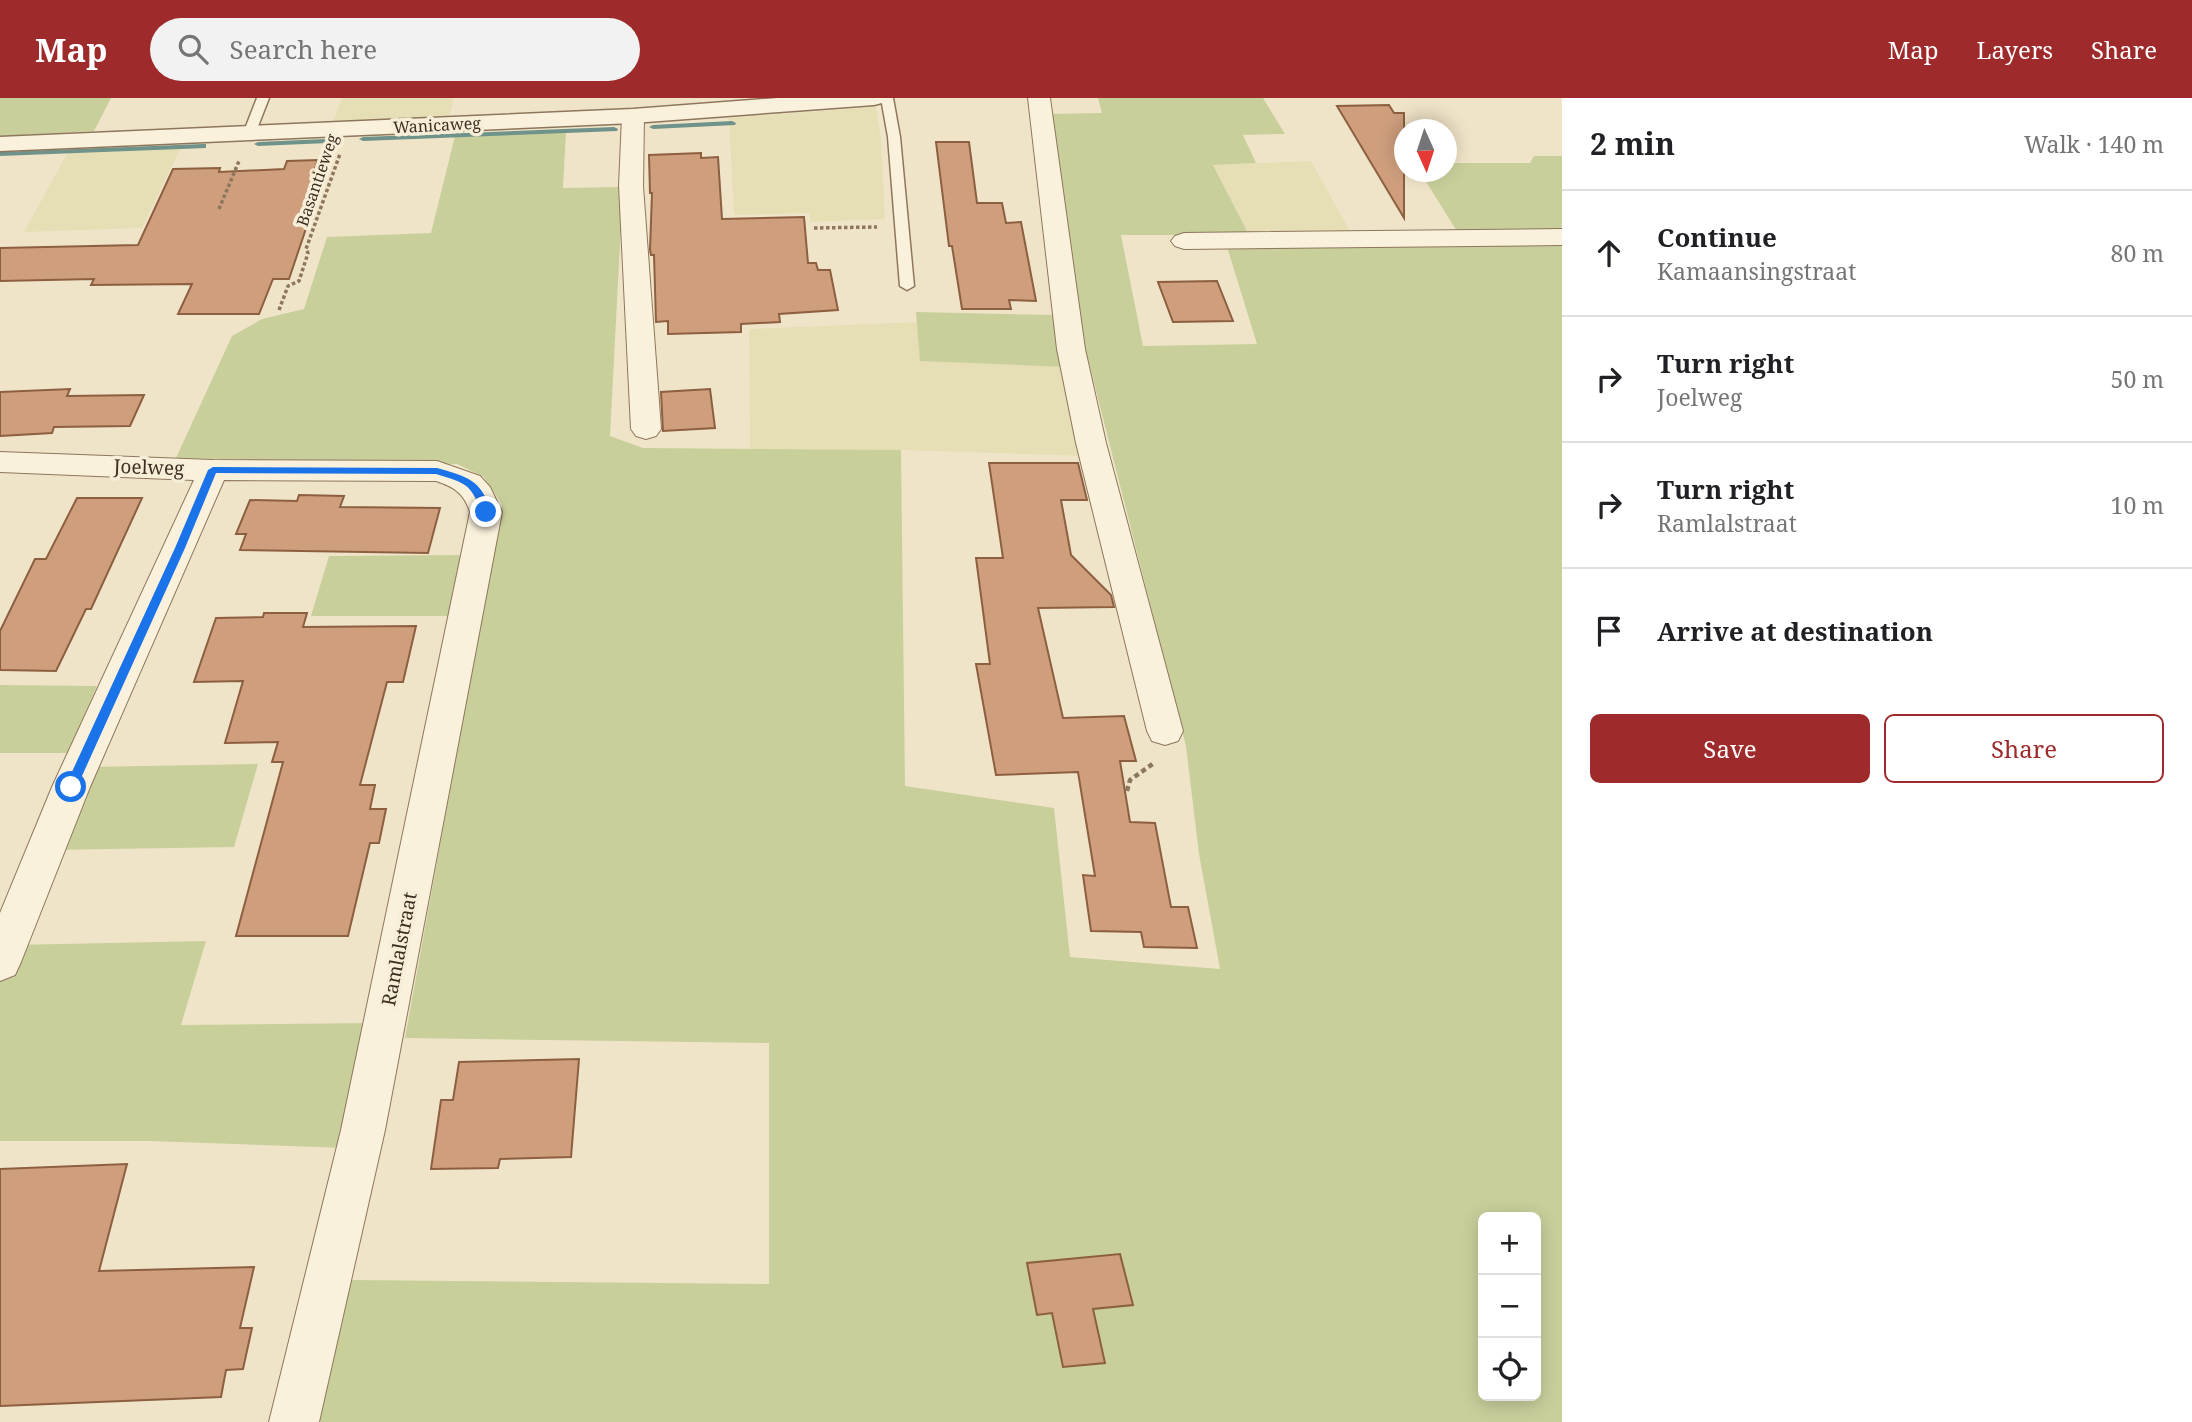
<!DOCTYPE html>
<html lang="en">
<head>
<meta charset="utf-8">
<style>
  body { margin:0; font-family:"Noto Serif",serif; background:#f2f2f2; color:#202124 }
  .controls { position:absolute; right:21px; bottom:21px; display:grid; overflow:hidden; border-radius:10px; box-shadow:0 4px 18px #0003 }
  .controls button { width:63px; height:63px; display:grid; place-items:center; padding:0; border:0; border-bottom:2px solid #e0e0e0; background:#fff; color:#202124; font:35px sans-serif }
  .compass { position:absolute; left:1394px; top:21px; width:63px; height:63px; border-radius:50%; background:#fff; box-shadow:0 4px 18px #0003; rotate:177deg }
  .stop { position:absolute; width:21px; height:21px; margin:-16px; border:5px solid #1a73e8; border-radius:50%; background:#fff }
  .stop.end { background:#1a73e8; border-color:#fff; box-shadow:0 2px 7px #0008 }
  .list { margin:0; padding:0; list-style:none }
  h2 { display:flex; justify-content:space-between; align-items:center; height:91px; margin:0; padding:0 28px; font-size:30px }
  h2 small { font-size:23px; font-weight:400; color:#757577 }
  .list li { display:grid; grid-template-columns:46px 1fr auto; gap:21px; align-items:center; box-sizing:border-box; height:126px; padding:0 28px; border-top:2px solid #e0e0e0 }
  .list b { display:block; font-size:26px; white-space:nowrap }
  .list p { margin:0; font-size:23px; white-space:nowrap; color:#757577 }
  .list em { font-size:23px; font-style:normal; color:#757577 }
  .actions { display:flex; gap:14px; padding:21px 28px }
  .actions a { flex:1; padding:16px 0; border:2px solid #9e2a2b; border-radius:10px; text-align:center; font-size:24px; color:#9e2a2b }
  .actions .main { background:#9e2a2b; color:#fff }
  .icon { flex:none; width:38px; height:38px; fill:none; stroke:currentColor; stroke-width:2; stroke-linecap:round; stroke-linejoin:round }
  .map { position:relative; flex:none; width:1562px; height:1324px; overflow:hidden }
  header { display:flex; align-items:center; gap:42px; box-sizing:border-box; height:98px; padding:0 35px; background:#9e2a2b; color:#fff }
  header strong { font-size:33px }
  nav { display:flex; gap:38px; margin-inline-start:auto; font-size:24px }
  .search { width:490px; height:63px; background:#f2f2f2; display:flex; align-items:center; gap:18px; box-sizing:border-box; padding:0 24px; border-radius:38px; color:#757577; font-size:26px }
  main { display:flex }
  aside { flex:1; background:#fff }
  .map>svg:first-child { display:block }
  .farmland { fill:#e6deb5 }
  .green { fill:#c9cf9b; fill-rule:evenodd }
  .lines { fill:none; stroke-linecap:round; stroke-linejoin:round }
  .stream { fill:#6f938a; fill-rule:evenodd }
  .building { fill:#cf9f7d; stroke:#8d5f41; stroke-width:2 }
  .service-casing { stroke:#8d765c; stroke-width:3 }
  .minor-casing { stroke:#8d765c; stroke-width:2 }
  .tertiary-casing { stroke:#8d765c; stroke-width:3 }
  .path-far1 { stroke:#8d765c; stroke-width:3.5; stroke-dasharray:3.5 2.5; stroke-linecap:butt }
  .path { stroke:#8d765c; stroke-width:4.5; stroke-dasharray:5 3.5; stroke-linecap:butt }
  .service { fill:#faf1dc; fill-rule:evenodd }
  .minor { fill:#faf1dc; fill-rule:evenodd }
  .tertiary { fill:#faf1dc; fill-rule:evenodd }
  .route { fill:#1a73e8 }
  .labels { text-anchor:middle; dominant-baseline:central; stroke-width:7; stroke-linejoin:round; paint-order:stroke }
  .far-street-label { font-size:16px; fill:#3d2e20; stroke:#f7eed8 }
  .street-label { font-size:19px; fill:#3d2e20; stroke:#f7eed8 }
</style>
</head>
<body>
<header>
<strong>Map</strong>
<div class="search"><svg class="icon" aria-label="search" viewBox="0 0 24 24"><circle cx="10" cy="10" r="6"/><path d="M15 15l6 6"/></svg>Search here</div>
<nav><a>Map</a><a>Layers</a><a>Share</a></nav>
</header>
<main>
<div class="map">
<svg width="1562" height="1324" viewBox="0 0 1562 1324">
  <rect width="100%" height="100%" fill="#f0e4c8"/>
  <g class="farmland">
    <path d="M 342,0 L 454,0 L 449,19 L 333,24 Z"/>
    <path d="M 876,9 L 881,42 L 885,121 L 810,124 L 810,115 L 734,117 L 729,20 Z"/>
    <path d="M 181,49 L 142,130 L 24,134 L 68,54 Z"/>
    <path d="M 1311,63 L 1352,137 L 1249,137 L 1213,67 Z"/>
    <path d="M 918,224 L 920,263 L 1064,269 L 1083,358 L 901,352 L 750,351 L 749,231 Z"/>
  </g>
  <g class="green">
    <path d="M 0,0 L 111,0 L 94,33 L 0,38 Z"/>
    <path d="M 1098,0 L 1263,0 L 1285,36 L 1243,37 L 1256,65 L 1213,67 L 1249,137 L 1121,137 L 1143,248 L 1257,246 L 1227,149 L 1562,144 L 1562,1324 L 319,1324 L 351,1182 L 769,1186 L 769,945 L 405,940 L 502,406 L 484,379 L 457,366 L 176,360 L 232,238 L 262,221 L 304,211 L 327,139 L 431,135 L 455,38 L 566,33 L 563,90 L 623,89 L 610,338 L 643,350 L 901,352 L 905,688 L 1054,710 L 1070,859 L 1220,871 L 1199,756 L 1186,648 L 1085,249 L 1066,142 L 1049,16 L 1102,15 ZM 1483,1119 L 1536,1119 L 1536,1298 L 1483,1298 Z"/>
    <path d="M 1534,58 L 1562,58 L 1562,134 L 1458,135 L 1420,74 L 1447,74 L 1447,65 L 1530,65 Z"/>
    <path d="M 916,214 L 1056,217 L 1064,269 L 920,263 Z"/>
    <path d="M 467,457 L 453,518 L 311,518 L 329,458 Z"/>
    <path d="M 0,587 L 97,588 L 68,655 L 0,655 Z"/>
    <path d="M 258,666 L 234,749 L 50,752 L 86,669 Z"/>
    <path d="M 206,843 L 181,927 L 375,925 L 345,1050 L 149,1043 L 0,1043 L 0,879 L 12,847 Z"/>
  </g>
  <g class="lines">
    <g class="stream">
      <path d="M 732,23 L 736,25 L 735,27 L 653,31 L 649,29 L 653,27 Z"/>
      <path d="M 614,29 L 618,31 L 617,33 L 363,43 L 359,41 L 363,39 Z"/>
      <path d="M 325,41 L 328,41 L 328,45 L 258,48 L 254,46 L 258,44 Z"/>
      <path d="M 203,46 L 206,46 L 206,50 L 0,58 L 0,54 Z"/>
    </g>
  </g>
  <g class="building">
    <path d="M 1389,7 L 1394,15 L 1404,15 L 1404,120 L 1337,8 Z"/>
    <path d="M 936,44 L 969,44 L 977,105 L 1002,105 L 1006,125 L 1021,124 L 1036,203 L 1009,202 L 1011,211 L 962,211 L 952,148 L 949,148 Z"/>
    <path d="M 701,55 L 701,60 L 718,59 L 722,121 L 804,119 L 808,165 L 816,165 L 818,172 L 830,172 L 838,212 L 779,216 L 780,224 L 741,226 L 741,234 L 668,236 L 668,223 L 656,224 L 654,157 L 651,157 L 650,152 L 652,95 L 650,95 L 649,57 Z"/>
    <path d="M 318,62 L 315,71 L 326,71 L 289,181 L 273,181 L 259,216 L 178,216 L 192,186 L 91,187 L 94,181 L 0,183 L 0,150 L 138,147 L 173,71 L 220,70 L 219,74 L 284,71 L 287,63 Z"/>
    <path d="M 1217,183 L 1233,223 L 1173,224 L 1158,184 Z"/>
    <path d="M 70,291 L 67,298 L 144,297 L 130,328 L 54,329 L 52,335 L 0,338 L 0,294 Z"/>
    <path d="M 710,291 L 715,330 L 663,333 L 661,294 Z"/>
    <path d="M 989,365 L 1078,365 L 1087,402 L 1061,402 L 1071,457 L 1111,497 L 1114,509 L 1038,510 L 1063,620 L 1124,618 L 1136,663 L 1120,663 L 1130,724 L 1155,725 L 1171,809 L 1188,809 L 1197,850 L 1144,849 L 1141,834 L 1091,833 L 1083,777 L 1095,778 L 1078,674 L 996,677 L 976,566 L 990,566 L 976,460 L 1003,460 Z"/>
    <path d="M 299,397 L 344,398 L 340,409 L 440,410 L 428,455 L 240,452 L 246,436 L 236,436 L 250,402 L 297,403 Z"/>
    <path d="M 77,400 L 142,400 L 91,511 L 86,511 L 56,573 L 0,572 L 0,533 L 35,461 L 46,461 Z"/>
    <path d="M 264,515 L 307,515 L 303,529 L 416,528 L 403,584 L 387,584 L 360,687 L 375,687 L 370,711 L 386,711 L 379,745 L 370,745 L 348,838 L 236,838 L 283,664 L 272,664 L 278,644 L 225,645 L 243,583 L 194,584 L 216,520 L 263,519 Z"/>
    <path d="M 579,961 L 571,1059 L 500,1061 L 498,1070 L 431,1071 L 441,1002 L 453,1002 L 459,964 Z"/>
    <path d="M 127,1066 L 99,1173 L 254,1169 L 240,1230 L 252,1230 L 243,1271 L 226,1272 L 221,1299 L 0,1308 L 0,1071 Z"/>
    <path d="M 1120,1156 L 1133,1207 L 1093,1211 L 1105,1265 L 1063,1269 L 1052,1215 L 1037,1217 L 1027,1165 Z"/>
  </g>
  <g class="lines">
    <g class="service-casing">
      <g id="service">
        <path d="M 257,0 L 269,0 L 255,36 L 245,39 L 243,36 Z"/>
        <path d="M 881,0 L 893,0 L 900,39 L 914,188 L 907,192 L 900,188 L 888,39 Z"/>
      </g>
    </g>
    <g class="minor-casing">
      <g id="minor">
        <path d="M 1028,0 L 1050,0 L 1085,251 L 1106,345 L 1183,633 L 1178,643 L 1165,647 L 1152,643 L 1147,633 L 1076,345 L 1057,251 Z"/>
        <path d="M 633,11 L 641,13 L 644,18 L 643,88 L 661,331 L 656,338 L 646,341 L 636,338 L 631,331 L 619,88 L 622,18 L 625,13 Z"/>
        <path d="M 1562,131 L 1562,147 L 1184,151 L 1175,148 L 1171,143 L 1175,138 L 1184,135 Z"/>
        <path d="M 0,354 L 213,362 L 437,363 L 480,378 L 490,389 L 502,414 L 385,1032 L 319,1324 L 269,1324 L 341,1032 L 470,414 C 464,395 454,389 436,383 L 224,382 L 90,689 L 21,864 L 15,877 L 0,883 L 0,815 L 52,689 L 194,382 L 0,374 Z"/>
      </g>
    </g>
    <g class="tertiary-casing">
      <path id="tertiary" d="M 778,0 L 886,0 L 882,5 L 874,7 L 633,25 L 0,53 L 0,39 L 633,11 Z"/>
    </g>
    <g class="path-far1">
      <path d="M 219,111 L 239,63"/>
      <path d="M 814,130 L 877,129"/>
      <path d="M 279,212 L 288,188 L 299,183 L 308,155 L 306,151 L 340,56"/>
    </g>
    <path class="path" d="M 1127,693 L 1130,682 L 1154,665"/>
    <use href="#service" class="service"/>
    <use href="#minor" class="minor"/>
    <use href="#tertiary" class="tertiary"/>
  </g>
  <path class="route" d="M 213,369 L 437,370 C 468,379 482,382 491,414 L 483,417 C 470,386 469,386 436,376 L 216,375 L 185,450 L 77,689 L 75,692 L 67,692 L 65,689 L 175,450 L 208,372 Z"/>
  <g class="labels">
    <g class="far-street-label">
      <text transform="translate(437 27) rotate(-3)">Wanicaweg</text>
      <text transform="translate(317 82) rotate(-71)">Basantieweg</text>
    </g>
    <g class="street-label">
      <text transform="translate(149 369) rotate(2)">Joelweg</text>
      <text transform="translate(399 851) rotate(-79)">Ramlalstraat</text>
    </g>
  </g>
</svg>
<div class="controls">
<button>+</button>
<button>−</button>
<button><svg class="icon" aria-label="locate" viewBox="0 0 24 24"><circle cx="12" cy="12" r="6"/><path d="M12 2v4M12 18v4M2 12h4M18 12h4"/></svg></button>
</div>
<svg class="compass" viewBox="-18 -18 36 36"><path d="M0-13l5 13h-10z" fill="#e53935"/><path d="M0 13l5-13h-10z" fill="#757577"/></svg>
<div class="stop" style="left:71px;top:689px"></div>
<div class="stop end" style="left:486px;top:414px"></div>
</div>
<aside>
<h2>2 min<small>Walk · 140 m</small></h2>
<ul class="list">
<li><svg class="icon" aria-label="ahead" viewBox="0 0 24 24"><path d="M12 20V5M6 11l6-6 6 6"/></svg><div><b>Continue</b><p>Kamaansingstraat</p></div><em>80 m</em></li>
<li><svg class="icon" aria-label="right" viewBox="0 0 24 24"><path d="M7 20v-9h11M14 6l5 5-5 5"/></svg><div><b>Turn right</b><p>Joelweg</p></div><em>50 m</em></li>
<li><svg class="icon" aria-label="right" viewBox="0 0 24 24"><path d="M7 20v-9h11M14 6l5 5-5 5"/></svg><div><b>Turn right</b><p>Ramlalstraat</p></div><em>10 m</em></li>
<li><svg class="icon" aria-label="arrive" viewBox="0 0 24 24"><path d="M6 21V4h12l-3 4 3 4H6"/></svg><div><b>Arrive at destination</b></div></li>
</ul>
<div class="actions"><a class="main">Save</a><a>Share</a></div>
</aside>
</main>
</body>
</html>
